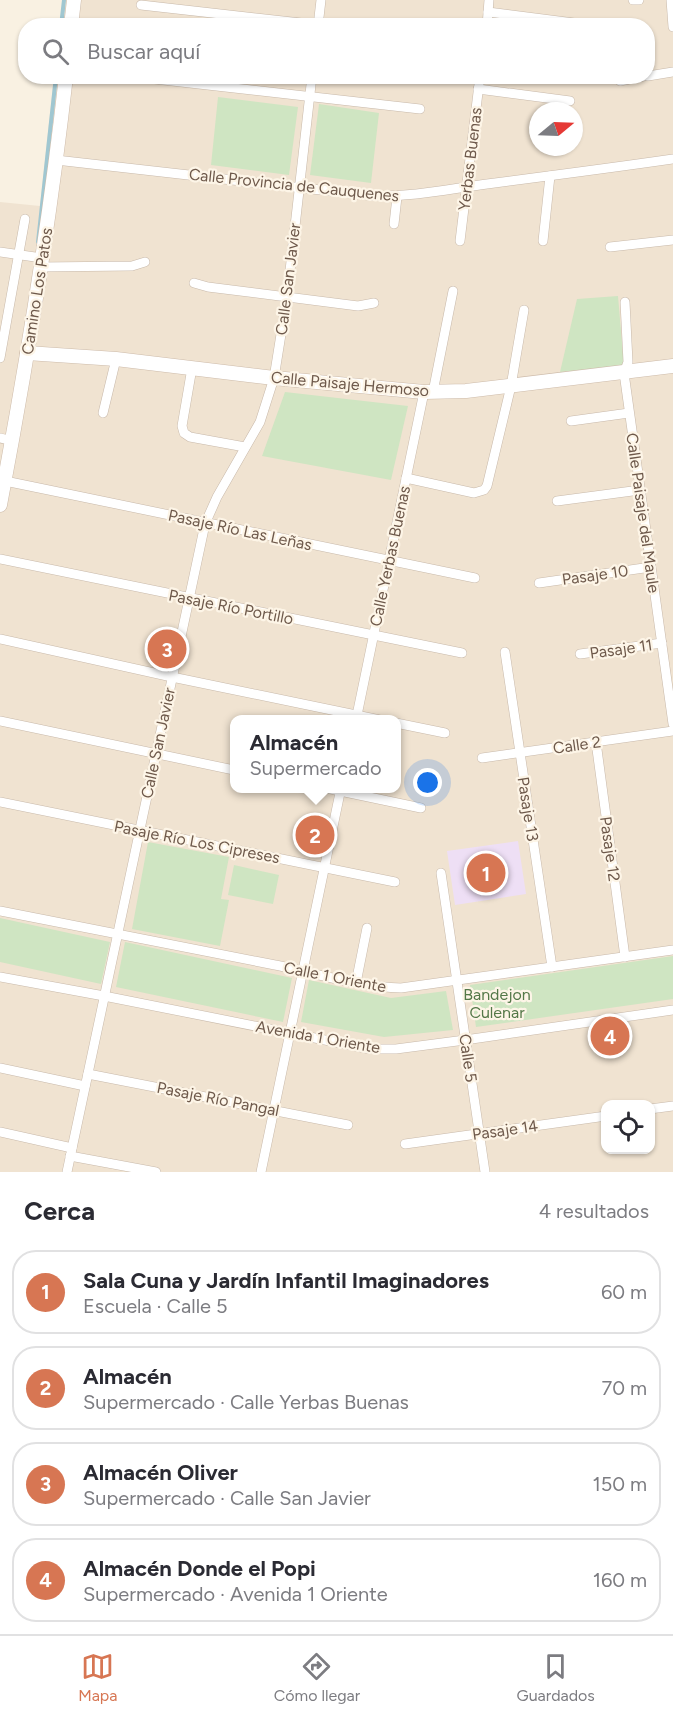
<!DOCTYPE html>
<html lang="es">
<head>
<meta charset="utf-8">
<style>
  body { margin:0; font-family:Figtree,sans-serif; background:#f7f7f7; color:#2b2b33 }
  .controls { position:absolute; right:18px; bottom:18px; display:grid; overflow:hidden; border-radius:12px; box-shadow:0 2px 4px #0004 }
  .controls button { width:54px; height:54px; display:grid; place-items:center; padding:0; border:0; border-bottom:2px solid #e1e1e2; background:#fff; color:#2b2b33; font:30px sans-serif }
  .compass { position:absolute; left:529px; top:102px; width:54px; height:54px; border-radius:50%; background:#fff; box-shadow:0 2px 4px #0004; rotate:71deg }
  .you { position:absolute; left:428px; top:783px; width:21px; height:21px; margin:-15px; border:4px solid #fff; border-radius:50%; background:#1a73e8; box-shadow:0 0 0 9px #1a73e833 }
  .badge { display:grid; place-items:center; width:39px; height:39px; border-radius:50%; background:#d77653; color:#fff; font-size:20px; font-weight:700 }
  .pin { position:absolute; translate:-50% -50%; border:3px solid #fff; box-shadow:0 2px 6px #0006 }
  .popup { position:absolute; left:230px; top:715px; width:171px; height:78px; box-sizing:border-box; display:grid; place-content:center; border-radius:12px; background:#fff; filter:drop-shadow(0 2px 4px #0005); font-size:20px; white-space:nowrap; color:#7c7c81 }
  .popup b { font-size:22px; color:#2b2b33 }
  .popup::after { content:''; position:absolute; left:50%; top:100%; margin-left:-12px; border:12px solid transparent; border-top-color:#fff }
  .list { margin:0; padding:0; list-style:none }
  h2 { display:flex; justify-content:space-between; align-items:center; height:78px; margin:0; padding:0 24px; font-size:26px }
  h2 small { font-size:20px; font-weight:400; color:#7c7c81 }
  .list li { display:grid; grid-template-columns:39px 1fr auto; gap:18px; align-items:center; box-sizing:border-box; height:84px; margin:0 12px 12px; padding:0 12px; border:2px solid #e1e1e2; border-radius:24px }
  .list b { display:block; font-size:22px; white-space:nowrap }
  .list p { margin:0; font-size:20px; white-space:nowrap; color:#7c7c81 }
  .list em { font-size:20px; font-style:normal; color:#7c7c81 }
  .icon { flex:none; width:33px; height:33px; fill:none; stroke:currentColor; stroke-width:2; stroke-linecap:round; stroke-linejoin:round }
  .map { position:relative; flex:none; width:673px; height:1172px; overflow:hidden }
  .search { position:absolute; background:#fff; box-shadow:0 2px 4px #0004; left:18px; right:18px; top:18px; height:66px; display:flex; align-items:center; gap:15px; box-sizing:border-box; padding:0 21px; border-radius:24px; color:#7c7c81; font-size:22px }
  .sheet { height:462px; background:#fff }
  nav { display:flex; justify-content:space-around; align-items:center; box-sizing:border-box; height:84px; border-top:2px solid #e1e1e2; background:#fff; font-size:16px; color:#7c7c81 }
  nav a { display:grid; justify-items:center; gap:3px }
  nav .on { color:#d77653 }
  .map>svg:first-child { display:block }
  .residential { fill:#f0e3d1; fill-rule:evenodd }
  .education { fill:#eedff5 }
  .green { fill:#cfe5c2 }
  .lines { fill:none; stroke-linecap:round; stroke-linejoin:round }
  .stream { stroke:#a0c7d1; stroke-width:4 }
  .street-casing { stroke:#c8b9aa; stroke-width:10 }
  .secondary-casing { stroke:#cdbbaa; stroke-width:15 }
  .street { stroke:#fff; stroke-width:9 }
  .secondary { stroke:#fff; stroke-width:14 }
  .labels { text-anchor:middle; dominant-baseline:central; stroke-width:4.5; stroke-linejoin:round; paint-order:stroke }
  .street-label { font-size:16px; fill:#6e594b; stroke:#fdf5e7 }
  .park-label { font-size:16px; fill:#547848; stroke:#fdf5e7 }
</style>
</head>
<body>
<div class="map">
<svg width="673" height="1172" viewBox="0 0 673 1172">
  <rect width="100%" height="100%" fill="#f9f1e2"/>
  <path class="residential" d="M 63,0 L 673,0 L 673,1172 L 0,1172 L 0,202 L 40,206 L 54,77 L 648,76 L 648,26 L 60,25 ZM 538,111 L 574,111 L 574,147 L 538,147 ZM 234,720 L 396,720 L 396,788 L 234,788 ZM 606,1104 L 650,1104 L 650,1150 L 606,1150 Z"/>
  <path class="education" d="M 518,841 L 526,894 L 455,905 L 447,851 Z"/>
  <g class="green">
    <path d="M 218,97 L 298,107 L 289,175 L 211,165 Z"/>
    <path d="M 319,104 L 379,113 L 371,183 L 310,175 Z"/>
    <path d="M 618,296 L 624,366 L 560,372 L 577,299 Z"/>
    <path d="M 285,392 L 408,406 L 391,480 L 262,456 Z"/>
    <path d="M 148,842 L 229,857 L 221,899 L 229,900 L 220,946 L 132,929 Z"/>
    <path d="M 234,865 L 279,875 L 273,904 L 228,895 Z"/>
    <path d="M 0,918 L 110,942 L 101,984 L 0,962 Z"/>
    <path d="M 125,942 L 292,978 L 283,1022 L 116,987 Z"/>
    <path d="M 673,956 L 673,999 L 476,1027 L 470,985 Z"/>
    <path d="M 309,980 L 391,998 L 446,991 L 453,1030 L 384,1037 L 301,1022 Z"/>
  </g>
  <g class="lines">
    <g class="stream">
      <path d="M 61,26 L 64,0"/>
      <path d="M 38,242 L 56,76"/>
    </g>
    <g class="street-casing">
      <g id="street">
        <path d="M 633,0 L 639,0"/>
        <path d="M 671,0 L 673,27"/>
        <path d="M 141,5 L 328,26"/>
        <path d="M 488,12 L 574,23"/>
        <path d="M 318,26 L 321,0"/>
        <path d="M 487,26 L 489,0"/>
        <path d="M 128,76 L 420,109"/>
        <path d="M 648,76 L 673,72"/>
        <path d="M 620,81 L 644,76"/>
        <path d="M 478,89 L 570,101"/>
        <path d="M 56,160 L 374,196 C 413,197 449,189 487,184 C 549,176 611,168 673,159"/>
        <path d="M 394,224 L 397,197"/>
        <path d="M 460,241 L 480,76"/>
        <path d="M 543,241 L 550,176"/>
        <path d="M 610,247 L 673,240"/>
        <path d="M 0,252 L 42,258"/>
        <path d="M 40,267 L 132,266 L 145,262"/>
        <path d="M 194,283 L 208,287 L 358,306 L 374,303"/>
        <path d="M 625,302 L 628,362 L 624,373 L 673,724"/>
        <path d="M 0,358 L 25,219"/>
        <path d="M 192,368 L 182,426 L 184,433 L 190,437 L 245,447"/>
        <path d="M 433,392 L 453,291"/>
        <path d="M 103,413 L 116,359"/>
        <path d="M 571,421 L 629,413"/>
        <path d="M 0,438 L 13,441"/>
        <path d="M 406,478 L 474,493 L 484,490 L 487,486 L 511,386 L 524,310"/>
        <path d="M 5,481 L 475,578"/>
        <path d="M 557,501 L 640,490"/>
        <path d="M 0,559 L 462,653"/>
        <path d="M 539,583 L 651,567"/>
        <path d="M 0,639 L 172,677 L 380,720"/>
        <path d="M 505,652 L 552,967"/>
        <path d="M 580,654 L 662,643"/>
        <path d="M 356,720 L 424,392"/>
        <path d="M 0,721 L 234,770"/>
        <path d="M 396,723 L 445,733"/>
        <path d="M 596,742 L 625,957"/>
        <path d="M 482,758 L 673,731"/>
        <path d="M 326,788 L 421,808"/>
        <path d="M 0,802 L 395,882"/>
        <path d="M 441,873 L 485,1172"/>
        <path d="M 0,911 C 90,928 180,946 270,964 C 313,972 357,987 401,988 L 673,950"/>
        <path d="M 0,977 L 104,996 L 370,1049 L 396,1049 L 465,1040 L 673,1010"/>
        <path d="M 356,983 L 367,928"/>
        <path d="M 0,1068 L 85,1086"/>
        <path d="M 88,1074 L 348,1125"/>
        <path d="M 650,1109 L 673,1106"/>
        <path d="M 0,1132 L 72,1148"/>
        <path d="M 405,1144 L 606,1116"/>
        <path d="M 70,1156 L 156,1172"/>
        <path d="M 67,1172 L 205,524 L 217,497 L 260,422 L 274,378 L 287,297 L 312,76"/>
        <path d="M 261,1172 L 341,788"/>
      </g>
    </g>
    <g class="secondary-casing">
      <g id="secondary">
        <path d="M 71,26 L 74,0"/>
        <path d="M 27,353 L 116,359 L 274,378 L 424,392 L 466,391 L 673,366"/>
        <path d="M 0,505 C 27,363 50,220 66,76"/>
      </g>
    </g>
    <use href="#street" class="street"/>
    <use href="#secondary" class="secondary"/>
  </g>
  <g class="labels">
    <g class="street-label">
      <text transform="translate(470 159) rotate(-83)">Yerbas Buenas</text>
      <text transform="translate(294 185) rotate(6)">Calle Provincia de Cauquenes</text>
      <text transform="translate(288 279) rotate(-83)">Calle San Javier</text>
      <text transform="translate(37 291) rotate(-81)">Camino Los Patos</text>
      <text transform="translate(350 384) rotate(5)">Calle Paisaje Hermoso</text>
      <text transform="translate(643 513) rotate(82)">Calle Paisaje del Maule</text>
      <text transform="translate(240 530) rotate(12)">Pasaje Río Las Leñas</text>
      <text transform="translate(390 556) rotate(-78)">Calle Yerbas Buenas</text>
      <text transform="translate(595 575) rotate(-8)">Pasaje 10</text>
      <text transform="translate(231 607) rotate(11)">Pasaje Río Portillo</text>
      <text transform="translate(621 649) rotate(-8)">Pasaje 11</text>
      <text transform="translate(158 743) rotate(-78)">Calle San Javier</text>
      <text transform="translate(577 745) rotate(-8)">Calle 2</text>
      <text transform="translate(528 809) rotate(81)">Pasaje 13</text>
      <text transform="translate(197 842) rotate(11)">Pasaje Río Los Cipreses</text>
      <text transform="translate(610 849) rotate(82)">Pasaje 12</text>
      <text transform="translate(335 977) rotate(11)">Calle 1 Oriente</text>
      <text transform="translate(318 1037) rotate(10)">Avenida 1 Oriente</text>
      <text transform="translate(468 1058) rotate(82)">Calle 5</text>
      <text transform="translate(218 1099) rotate(11)">Pasaje Río Pangal</text>
      <text transform="translate(505 1130) rotate(-8)">Pasaje 14</text>
    </g>
    <g class="park-label">
      <text x="497" y="994">Bandejon<tspan x="497" dy="18">Culenar</tspan></text>
    </g>
  </g>
</svg>
<div class="controls">
<button><svg class="icon" aria-label="locate" viewBox="0 0 24 24"><circle cx="12" cy="12" r="6"/><path d="M12 2v4M12 18v4M2 12h4M18 12h4"/></svg></button>
</div>
<svg class="compass" viewBox="-18 -18 36 36"><path d="M0-13l5 13h-10z" fill="#e53935"/><path d="M0 13l5-13h-10z" fill="#7c7c81"/></svg>
<div class="you"></div>
<div class="pin badge" style="left:486px;top:873px">1</div>
<div class="pin badge" style="left:315px;top:835px">2</div>
<div class="popup"><b>Almacén</b>Supermercado</div>
<div class="pin badge" style="left:167px;top:649px">3</div>
<div class="pin badge" style="left:610px;top:1036px">4</div>
<div class="search"><svg class="icon" aria-label="search" viewBox="0 0 24 24"><circle cx="10" cy="10" r="6"/><path d="M15 15l6 6"/></svg>Buscar aquí</div>
</div>
<section class="sheet">
<h2>Cerca<small>4 resultados</small></h2>
<ul class="list">
<li><span class="badge">1</span><div><b>Sala Cuna y Jardín Infantil Imaginadores</b><p>Escuela · Calle 5</p></div><em>60 m</em></li>
<li><span class="badge">2</span><div><b>Almacén</b><p>Supermercado · Calle Yerbas Buenas</p></div><em>70 m</em></li>
<li><span class="badge">3</span><div><b>Almacén Oliver</b><p>Supermercado · Calle San Javier</p></div><em>150 m</em></li>
<li><span class="badge">4</span><div><b>Almacén Donde el Popi</b><p>Supermercado · Avenida 1 Oriente</p></div><em>160 m</em></li>
</ul>
</section>
<nav>
<a class="on"><svg class="icon" aria-label="map" viewBox="0 0 24 24"><path d="M3 6l6-2 6 2 6-2v14l-6 2-6-2-6 2zM9 4v14M15 6v14"/></svg>Mapa</a>
<a><svg class="icon" aria-label="directions" viewBox="0 0 24 24"><path d="M12 3l9 9-9 9-9-9zM9 14v-3h6M13 9l2 2-2 2"/></svg>Cómo llegar</a>
<a><svg class="icon" aria-label="saved" viewBox="0 0 24 24"><path d="M7 4h10v16l-5-4-5 4z"/></svg>Guardados</a>
</nav>
</body>
</html>
